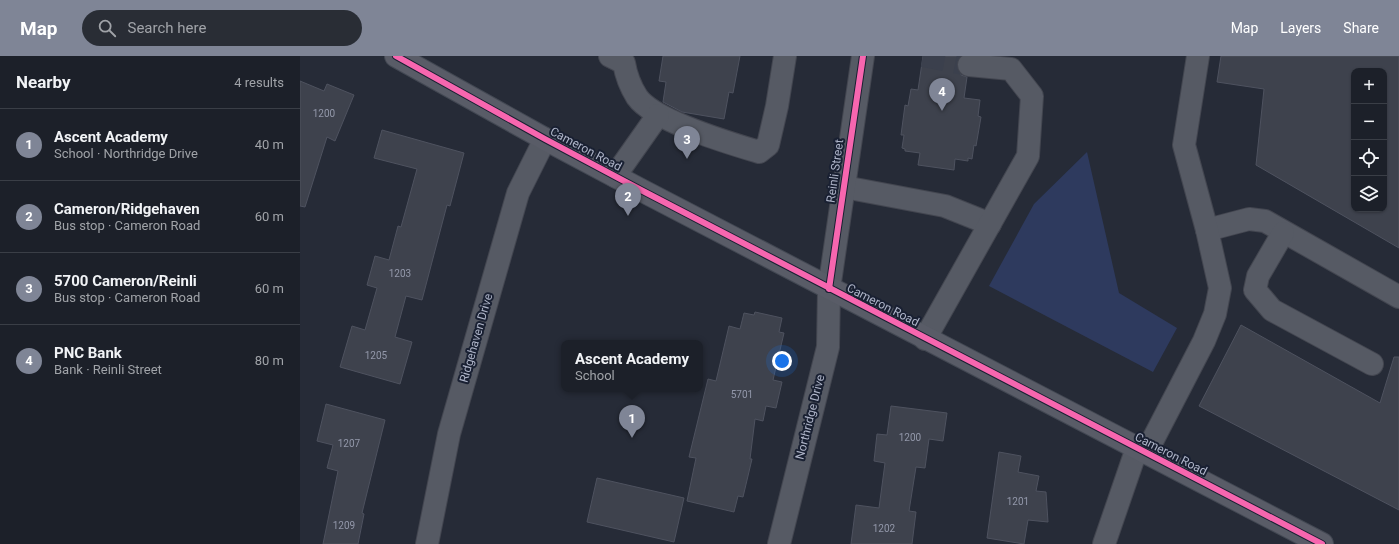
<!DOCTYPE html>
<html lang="en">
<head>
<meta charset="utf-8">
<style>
  body { margin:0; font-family:Roboto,sans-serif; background:#292d35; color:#f1f3f6 }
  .controls { position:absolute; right:12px; top:12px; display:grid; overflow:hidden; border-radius:8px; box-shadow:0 1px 3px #0004 }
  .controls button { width:36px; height:36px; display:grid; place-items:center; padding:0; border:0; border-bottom:1px solid #3a3e46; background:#1c2029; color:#f1f3f6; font:20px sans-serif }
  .you { position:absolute; left:482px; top:305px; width:14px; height:14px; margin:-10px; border:3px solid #fff; border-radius:50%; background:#1a73e8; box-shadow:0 0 0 6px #1a73e833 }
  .badge { display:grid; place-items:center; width:26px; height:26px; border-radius:50%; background:#7f8596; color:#fff; font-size:13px; font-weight:700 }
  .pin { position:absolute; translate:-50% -33px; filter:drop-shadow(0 1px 2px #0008) }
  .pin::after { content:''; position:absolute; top:21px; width:14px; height:12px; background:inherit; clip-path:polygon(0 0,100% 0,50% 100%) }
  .popup { position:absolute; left:261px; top:284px; width:142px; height:52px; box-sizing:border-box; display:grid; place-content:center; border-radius:8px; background:#1c2029; filter:drop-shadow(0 1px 3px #0005); font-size:13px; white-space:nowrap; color:#a0a3a8 }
  .popup b { font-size:15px; color:#f1f3f6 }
  .popup::after { content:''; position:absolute; left:50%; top:100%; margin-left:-8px; border:8px solid transparent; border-top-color:#1c2029 }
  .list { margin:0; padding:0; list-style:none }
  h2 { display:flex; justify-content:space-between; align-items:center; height:52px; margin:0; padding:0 16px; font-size:17px }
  h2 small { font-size:13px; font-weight:400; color:#a0a3a8 }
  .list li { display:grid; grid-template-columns:26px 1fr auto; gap:12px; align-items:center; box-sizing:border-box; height:72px; padding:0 16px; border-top:1px solid #3a3e46 }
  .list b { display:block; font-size:15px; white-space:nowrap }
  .list p { margin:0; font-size:13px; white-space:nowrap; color:#a0a3a8 }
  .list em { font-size:13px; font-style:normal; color:#a0a3a8 }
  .icon { flex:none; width:22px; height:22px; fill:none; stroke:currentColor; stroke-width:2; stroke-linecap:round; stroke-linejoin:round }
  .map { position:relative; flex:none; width:1099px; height:488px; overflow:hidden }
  header { display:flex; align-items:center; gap:24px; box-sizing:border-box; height:56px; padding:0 20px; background:#7f8596; color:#fff }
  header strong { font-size:19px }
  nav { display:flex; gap:22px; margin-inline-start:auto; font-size:14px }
  .search { width:280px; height:36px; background:#292d35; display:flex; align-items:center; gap:10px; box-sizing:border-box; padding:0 14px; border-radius:22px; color:#a0a3a8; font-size:15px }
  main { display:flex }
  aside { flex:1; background:#1c2029 }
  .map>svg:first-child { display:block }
  .water { fill:#2e3a5e }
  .building { fill:#3e424d; stroke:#4e525f; fill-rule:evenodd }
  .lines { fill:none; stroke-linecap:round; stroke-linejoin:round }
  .minor-tunnel { stroke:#3b404d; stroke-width:22; stroke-dasharray:22 11; stroke-linecap:butt }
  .minor-casing { stroke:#434650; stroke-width:24 }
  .major-casing { stroke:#434853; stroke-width:24 }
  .minor { stroke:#565a64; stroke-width:22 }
  .major { stroke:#595c67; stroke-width:22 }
  .cycleway-casing { stroke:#192032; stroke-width:8 }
  .cycleway { stroke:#f766af; stroke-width:6 }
  .labels { text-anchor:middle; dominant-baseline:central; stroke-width:4; stroke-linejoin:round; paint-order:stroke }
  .number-label { font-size:10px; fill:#9398aa }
  .street-label { font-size:12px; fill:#afb5c9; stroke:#192032 }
</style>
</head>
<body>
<header>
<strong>Map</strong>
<div class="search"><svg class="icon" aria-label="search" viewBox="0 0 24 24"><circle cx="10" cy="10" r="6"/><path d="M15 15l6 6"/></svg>Search here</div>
<nav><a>Map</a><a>Layers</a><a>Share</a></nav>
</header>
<main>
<aside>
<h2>Nearby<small>4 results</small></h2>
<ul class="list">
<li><span class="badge">1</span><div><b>Ascent Academy</b><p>School · Northridge Drive</p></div><em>40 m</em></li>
<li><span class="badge">2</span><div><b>Cameron/Ridgehaven</b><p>Bus stop · Cameron Road</p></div><em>60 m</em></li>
<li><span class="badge">3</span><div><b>5700 Cameron/Reinli</b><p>Bus stop · Cameron Road</p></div><em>60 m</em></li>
<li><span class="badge">4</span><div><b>PNC Bank</b><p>Bank · Reinli Street</p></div><em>80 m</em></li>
</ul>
</aside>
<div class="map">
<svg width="1099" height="488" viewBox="0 0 1099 488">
  <rect width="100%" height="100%" fill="#262b37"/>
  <path class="water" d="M 787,96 L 819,237 L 877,272 L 853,316 L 689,230 L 734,148 Z"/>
  <g class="building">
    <path d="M 363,0 L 440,0 L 433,37 L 429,36 L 424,63 L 382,56 L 363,46 L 366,26 L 359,25 Z"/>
    <path d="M 623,0 L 661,0 L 657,8 L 658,15 L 661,19 L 667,21 L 664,42 L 680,44 L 678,60 L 681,61 L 676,90 L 674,89 L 672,103 L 668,102 L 668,105 L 655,103 L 654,114 L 618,109 L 620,97 L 605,95 L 605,93 L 602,92 L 604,79 L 601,79 L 605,49 L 608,50 L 611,33 L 618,34 Z"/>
    <path d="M 921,0 L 1099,0 L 1099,192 L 956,109 L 964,33 L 917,26 ZM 1054,15 L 1084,15 L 1084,153 L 1054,153 Z"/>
    <path d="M 0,25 L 24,35 L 27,28 L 54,39 L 35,85 L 27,81 L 5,151 L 0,150 Z"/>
    <path d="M 82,74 L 164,97 L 150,150 L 147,149 L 122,244 L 106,240 L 95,281 L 112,286 L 100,328 L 40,311 L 52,270 L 65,274 L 77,232 L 67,229 L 75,200 L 89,204 L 98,170 L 101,171 L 117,113 L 74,102 Z"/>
    <path d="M 455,256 L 482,262 L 479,276 L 484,277 L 473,324 L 482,326 L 476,352 L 466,350 L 463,365 L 455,363 L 450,403 L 452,403 L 443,441 L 438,440 L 434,456 L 387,445 L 396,402 L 389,401 L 408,323 L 416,325 L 429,270 L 440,273 L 444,257 L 454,259 Z"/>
    <path d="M 941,269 L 1080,347 L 1094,301 L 1099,301 L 1099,454 L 899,350 Z"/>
    <path d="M 26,348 L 85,364 L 62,457 L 64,458 L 58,488 L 23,488 L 38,415 L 27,412 L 33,389 L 17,385 Z"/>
    <path d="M 591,350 L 647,357 L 643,385 L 629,383 L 625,412 L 616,411 L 609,455 L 616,456 L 612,488 L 551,488 L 556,449 L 579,452 L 585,407 L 574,405 L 577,378 L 587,379 Z"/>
    <path d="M 699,396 L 721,400 L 718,416 L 739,420 L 736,435 L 746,436 L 748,466 L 728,464 L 724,488 L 687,482 Z"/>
    <path d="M 297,422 L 384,442 L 374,486 L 287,466 Z"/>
  </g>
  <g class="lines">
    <path class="minor-tunnel" d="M 623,0 L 669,9"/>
    <g class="minor-casing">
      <g id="minor">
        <path d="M 310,0 L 324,7 C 326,19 330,30 337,41 C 354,65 429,87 459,96 L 468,89 L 477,50 L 485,0"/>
        <path d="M 315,120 L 358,59"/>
        <path d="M 544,131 L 645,150 L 690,168"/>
        <path d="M 907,174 L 949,163 L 965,165 L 1099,241"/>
        <path d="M 983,177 L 958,220 L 955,234 L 972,254 L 1072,308"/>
        <path d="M 625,283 L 728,100 L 732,40 L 711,13 L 669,9"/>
        <path d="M 846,397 L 904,285 L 915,258 L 920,232 L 907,174 L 884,89 L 898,0"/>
        <path d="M 127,488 L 149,378 L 218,137 L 245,83"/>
        <path d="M 479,488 L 528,291 L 529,233 L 563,0"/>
        <path d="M 804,488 L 837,392"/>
      </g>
    </g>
    <g class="major-casing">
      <path id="major" d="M 96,0 L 245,83 L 341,134 L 1022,488"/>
    </g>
    <use href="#minor" class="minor"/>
    <use href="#major" class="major"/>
    <g class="cycleway-casing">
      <g id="cycleway">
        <path d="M 96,0 L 245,83 L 341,134 L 1022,488"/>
        <path d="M 529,233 L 563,0"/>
      </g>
    </g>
    <use href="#cycleway" class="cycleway"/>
  </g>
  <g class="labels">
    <g class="number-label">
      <text x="24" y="57">1200</text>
      <text x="100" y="217">1203</text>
      <text x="76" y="299">1205</text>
      <text x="442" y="338">5701</text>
      <text x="610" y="381">1200</text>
      <text x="49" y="387">1207</text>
      <text x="718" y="445">1201</text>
      <text x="44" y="469">1209</text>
      <text x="584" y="472">1202</text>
    </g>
    <g class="street-label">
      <text transform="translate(286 93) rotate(28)">Cameron Road</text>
      <text transform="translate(535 115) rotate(-82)">Reinli Street</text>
      <text transform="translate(583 249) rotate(27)">Cameron Road</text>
      <text transform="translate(176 282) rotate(-74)">Ridgehaven Drive</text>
      <text transform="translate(510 361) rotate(-76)">Northridge Drive</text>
      <text transform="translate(871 398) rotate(27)">Cameron Road</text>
    </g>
  </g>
</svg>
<div class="controls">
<button>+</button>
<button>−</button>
<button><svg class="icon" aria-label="locate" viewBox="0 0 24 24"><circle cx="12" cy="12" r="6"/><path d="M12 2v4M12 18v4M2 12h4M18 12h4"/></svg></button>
<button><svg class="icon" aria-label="layers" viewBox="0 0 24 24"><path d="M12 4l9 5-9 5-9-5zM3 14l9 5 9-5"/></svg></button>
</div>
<div class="you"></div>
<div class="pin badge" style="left:332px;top:382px">1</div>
<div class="popup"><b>Ascent Academy</b>School</div>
<div class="pin badge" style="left:328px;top:160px">2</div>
<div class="pin badge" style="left:387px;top:103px">3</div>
<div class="pin badge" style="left:642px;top:55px">4</div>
</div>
</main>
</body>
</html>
